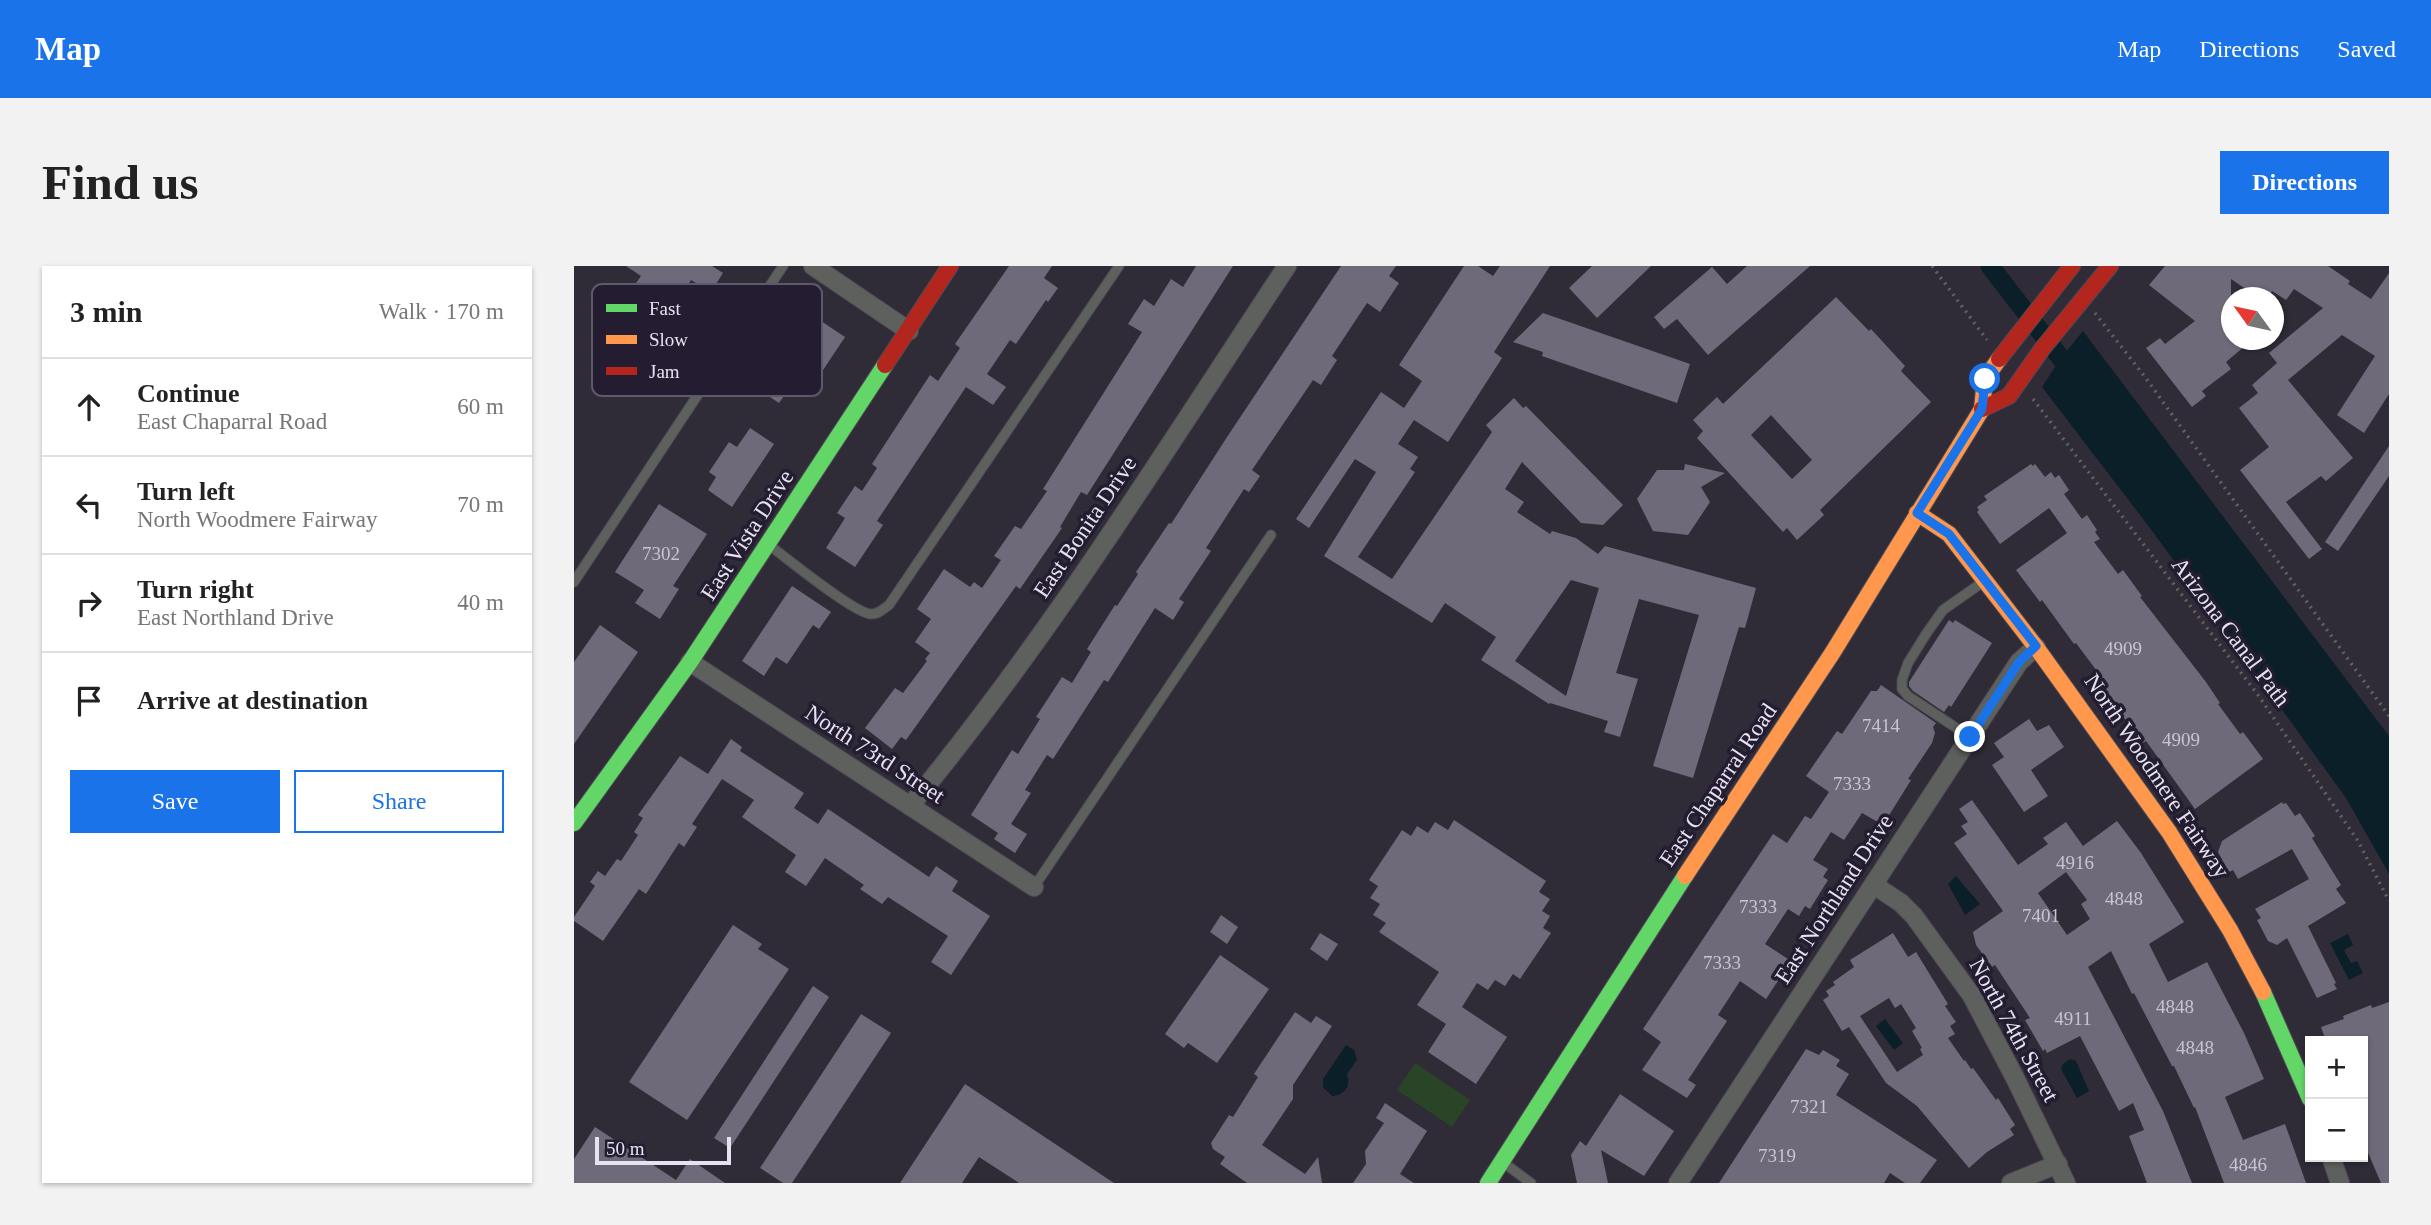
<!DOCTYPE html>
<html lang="en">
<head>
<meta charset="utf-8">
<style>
  body { margin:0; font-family:Georgia,serif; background:#f2f2f2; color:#222 }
  .controls { position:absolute; right:21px; bottom:21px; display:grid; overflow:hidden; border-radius:0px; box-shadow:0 2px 5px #0004 }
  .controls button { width:63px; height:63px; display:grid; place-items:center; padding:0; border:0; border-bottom:2px solid #e0e0e0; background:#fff; color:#222; font:35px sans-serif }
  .compass { position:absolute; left:1647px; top:21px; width:63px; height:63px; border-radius:50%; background:#fff; box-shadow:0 2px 5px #0004; rotate:303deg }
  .scale { position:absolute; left:21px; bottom:18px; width:136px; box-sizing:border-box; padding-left:7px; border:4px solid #e6e2f0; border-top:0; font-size:19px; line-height:24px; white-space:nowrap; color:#e6e2f0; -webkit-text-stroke:5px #241d31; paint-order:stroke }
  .stop { position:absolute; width:21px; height:21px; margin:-16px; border:5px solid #1a73e8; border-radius:50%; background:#fff }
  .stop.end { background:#1a73e8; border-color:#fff; box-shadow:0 2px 7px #0008 }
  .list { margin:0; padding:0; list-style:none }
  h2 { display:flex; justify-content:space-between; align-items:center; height:91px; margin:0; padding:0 28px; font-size:30px }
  h2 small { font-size:23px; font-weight:400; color:#767676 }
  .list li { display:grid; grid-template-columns:46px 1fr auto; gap:21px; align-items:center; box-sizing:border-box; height:98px; padding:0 28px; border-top:2px solid #e0e0e0 }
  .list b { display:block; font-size:26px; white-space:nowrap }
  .list p { margin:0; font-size:23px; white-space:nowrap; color:#767676 }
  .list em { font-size:23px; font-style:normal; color:#767676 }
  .actions { display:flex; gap:14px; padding:21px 28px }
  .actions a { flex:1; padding:16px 0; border:2px solid #1a73e8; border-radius:0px; text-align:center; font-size:24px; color:#1a73e8 }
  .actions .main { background:#1a73e8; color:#fff }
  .icon { flex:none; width:38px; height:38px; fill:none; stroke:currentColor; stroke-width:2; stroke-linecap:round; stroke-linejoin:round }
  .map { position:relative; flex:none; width:1815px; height:917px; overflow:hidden; border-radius:0px }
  header { display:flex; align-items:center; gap:42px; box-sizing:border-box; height:98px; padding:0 35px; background:#1a73e8; color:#fff }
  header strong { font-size:33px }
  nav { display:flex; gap:38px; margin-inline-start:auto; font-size:24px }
  .intro { display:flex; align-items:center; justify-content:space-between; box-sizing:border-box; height:168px; padding:0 42px }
  h1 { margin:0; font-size:49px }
  .button { padding:18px 32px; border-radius:0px; background:#1a73e8; color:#fff; font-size:24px; font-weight:700 }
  main { display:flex; gap:42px; padding:0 42px }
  aside { flex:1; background:#fff; border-radius:0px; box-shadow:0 2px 5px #0004 }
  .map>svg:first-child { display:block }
  .green { fill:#294427 }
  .water { fill:#0b1f29 }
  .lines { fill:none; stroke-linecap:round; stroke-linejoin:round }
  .canal { stroke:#0b1f29; stroke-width:19 }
  .building { fill:#6f6a7a; fill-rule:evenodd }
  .lane-casing { stroke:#4d4a54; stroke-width:11 }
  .street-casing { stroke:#4d4a54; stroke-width:20 }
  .fast-casing { stroke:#4d4a54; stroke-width:18 }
  .slow-casing { stroke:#4d4a54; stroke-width:18 }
  .jam-casing { stroke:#4d4a54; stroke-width:18 }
  .path { stroke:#616261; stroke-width:3.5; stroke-dasharray:2 5; stroke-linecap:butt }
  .lane { stroke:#5d605c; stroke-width:9 }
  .street { stroke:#5d605c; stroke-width:18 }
  .fast { stroke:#63d668; stroke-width:16 }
  .slow { stroke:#ff974d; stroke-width:16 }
  .jam { stroke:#b3261e; stroke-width:16 }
  .route { stroke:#1a73e8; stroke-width:9 }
  .labels { text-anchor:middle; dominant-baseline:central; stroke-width:7; stroke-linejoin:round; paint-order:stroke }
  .number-label { font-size:19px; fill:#c8c4d2 }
  .street-label { font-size:23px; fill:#e6e2f0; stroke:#241d31 }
  .key { fill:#241d31; stroke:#5e586a; stroke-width:2 }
  .key-label { font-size:19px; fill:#e6e2f0 }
</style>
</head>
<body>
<header>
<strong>Map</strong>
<nav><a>Map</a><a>Directions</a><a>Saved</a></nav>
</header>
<div class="intro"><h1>Find us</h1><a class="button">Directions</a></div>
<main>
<aside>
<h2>3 min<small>Walk · 170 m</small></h2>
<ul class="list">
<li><svg class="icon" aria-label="ahead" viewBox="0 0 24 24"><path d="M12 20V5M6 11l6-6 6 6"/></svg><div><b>Continue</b><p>East Chaparral Road</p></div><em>60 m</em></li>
<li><svg class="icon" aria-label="left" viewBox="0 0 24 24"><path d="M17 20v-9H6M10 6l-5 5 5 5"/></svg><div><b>Turn left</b><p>North Woodmere Fairway</p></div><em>70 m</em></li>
<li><svg class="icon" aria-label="right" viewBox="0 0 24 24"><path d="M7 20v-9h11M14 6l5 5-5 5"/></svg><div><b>Turn right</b><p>East Northland Drive</p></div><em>40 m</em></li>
<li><svg class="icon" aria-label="arrive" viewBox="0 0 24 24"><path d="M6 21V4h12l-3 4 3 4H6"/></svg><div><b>Arrive at destination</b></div></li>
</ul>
<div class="actions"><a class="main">Save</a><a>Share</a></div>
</aside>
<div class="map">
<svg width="1815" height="917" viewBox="0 0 1815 917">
  <rect width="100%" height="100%" fill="#2f2c37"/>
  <path class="green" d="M 841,797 L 896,834 L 878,861 L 823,824 Z"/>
  <g class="water">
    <path d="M 1509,65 L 1815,470 L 1815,608 L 1772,532 L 1579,266 L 1468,121 L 1487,92 Z"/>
    <path d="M 1382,610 L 1406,638 L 1391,649 L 1374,618 Z"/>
    <path d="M 1774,668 L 1779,679 L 1770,684 L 1777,697 L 1783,695 L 1789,707 L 1775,714 L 1756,677 Z"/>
    <path d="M 1311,753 L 1329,777 L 1320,784 L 1302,760 Z"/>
    <path d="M 772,779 L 780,784 L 783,794 L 773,808 C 777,821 771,829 758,830 L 749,821 L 749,813 Z"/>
    <path d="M 1496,793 L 1502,795 L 1515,825 L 1503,832 L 1487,803 L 1489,798 Z"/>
  </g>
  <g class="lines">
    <path class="canal" d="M 1416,0 L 1503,113"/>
  </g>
  <g class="building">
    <path d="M 52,0 L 138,0 L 149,7 L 137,26 L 117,14 L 99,42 L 94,39 L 81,58 L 56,42 L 67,25 L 60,20 L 67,10 Z"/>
    <path d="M 435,0 L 478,0 L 470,12 L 484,22 L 474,36 L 472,34 L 442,78 L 436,74 L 413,108 L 432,121 L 419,139 L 392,121 L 303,255 L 309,259 L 281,301 L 252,282 L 271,252 L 263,247 L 281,220 L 288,225 L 303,202 L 298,198 L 356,109 L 364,115 L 386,82 L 381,78 Z"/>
    <path d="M 622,0 L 659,0 L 513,229 L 507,226 L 486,261 L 488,262 L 446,323 L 442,320 L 332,474 L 327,471 L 318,483 L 291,462 L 321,422 L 329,427 L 353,395 L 351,393 L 356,387 L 341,376 L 357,353 L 343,343 L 370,303 L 396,321 L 400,316 L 408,322 L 427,294 L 420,290 L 441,260 L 447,263 L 473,225 L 469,223 L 568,66 L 554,58 L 570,33 L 580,40 L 597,13 L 609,21 Z"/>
    <path d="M 767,0 L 822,0 L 815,10 L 825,17 L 806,46 L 793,37 L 758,90 L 763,94 L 747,119 L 739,114 L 678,204 L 686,210 L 675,226 L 670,223 L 632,282 L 637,285 L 605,333 L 610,336 L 599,354 L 581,342 L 534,416 L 530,414 L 479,493 L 473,489 L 451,524 L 457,527 L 437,558 L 453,568 L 441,587 L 420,573 L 424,567 L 397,549 L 438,484 L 444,488 L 466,453 L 462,451 L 488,411 L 498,417 L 517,386 L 513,383 L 541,339 L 543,340 L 564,308 L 562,306 L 595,257 L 597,258 L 655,168 Z"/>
    <path d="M 890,0 L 904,0 L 919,10 L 926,0 L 976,0 L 920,86 L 928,92 L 874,176 L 840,154 L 824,178 L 844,191 L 836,203 L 841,206 L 784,291 L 818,313 L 918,166 L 912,159 L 940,132 L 949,142 L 952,140 L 1049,239 L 1029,259 L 1007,257 L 948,196 L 931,223 L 950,236 L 943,246 L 976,268 L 978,265 L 1002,272 L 1024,288 L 1031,280 L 1182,322 L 1171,362 L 1165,361 L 1119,512 L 1079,500 L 1125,349 L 1065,333 L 1042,407 L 1064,413 L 1046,471 L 1030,466 L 1034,455 L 976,437 L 975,438 L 907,394 L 922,371 L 871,337 L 858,357 L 750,290 L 802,206 L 781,193 L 735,262 L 722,253 L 807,126 L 830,142 L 848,115 L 825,99 ZM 997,314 L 1025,322 L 992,430 L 941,395 Z"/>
    <path d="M 1018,0 L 1077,0 L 1023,52 L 995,22 Z"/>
    <path d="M 1173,0 L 1236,0 L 1134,89 L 1103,53 L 1090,63 L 1080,51 L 1138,1 L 1153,18 Z"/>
    <path d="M 1591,0 L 1754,0 L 1776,15 L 1774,18 L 1797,33 L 1815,7 L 1815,128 L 1790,167 L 1763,149 L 1801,90 L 1768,69 L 1714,114 L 1779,192 L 1752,215 L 1747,210 L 1712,236 L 1748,283 L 1735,293 L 1666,204 L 1695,181 L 1665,142 L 1684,127 L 1678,119 L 1703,97 L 1695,87 L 1749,42 L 1720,23 L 1712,34 L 1698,25 L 1694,32 L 1685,32 L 1657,13 L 1657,74 L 1678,74 L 1652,96 L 1657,103 L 1628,125 L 1632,130 L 1618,141 L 1572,82 L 1586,72 L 1591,78 L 1621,55 L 1575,19 Z"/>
    <path d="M 1262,31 L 1295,65 L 1297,63 L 1331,100 L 1327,105 L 1357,136 L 1246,244 L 1250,249 L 1223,274 L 1213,262 L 1209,266 L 1123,172 L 1129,165 L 1119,154 L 1143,131 L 1149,138 ZM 1197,149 L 1238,194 L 1218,213 L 1177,169 Z"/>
    <path d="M 232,45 L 271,71 L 235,125 L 220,115 L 205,137 L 172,115 L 186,94 L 196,100 Z"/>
    <path d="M 969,47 L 1116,98 L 1103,137 L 968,90 L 969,86 L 939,76 Z"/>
    <path d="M 176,162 L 200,178 L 158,241 L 134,224 L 142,211 L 135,206 L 155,176 L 163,181 Z"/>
    <path d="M 1815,180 L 1815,210 L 1764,285 L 1751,276 Z"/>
    <path d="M 1111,198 L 1151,207 L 1127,221 L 1136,236 L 1114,269 L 1079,265 L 1063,233 L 1083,204 L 1110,204 Z"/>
    <path d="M 1457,198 L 1459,200 L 1461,198 L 1471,211 L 1477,206 L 1481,212 L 1485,209 L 1495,224 L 1490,228 L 1508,253 L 1513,249 L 1523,264 L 1521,266 L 1526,273 L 1520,276 L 1544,308 L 1549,304 L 1568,330 L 1566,331 L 1632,416 L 1646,437 L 1644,438 L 1666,468 L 1669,466 L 1689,493 L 1621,543 L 1572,475 L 1569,477 L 1529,424 L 1534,420 L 1502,377 L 1500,378 L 1468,334 L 1466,336 L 1442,304 L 1493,267 L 1475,242 L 1426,278 L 1403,246 L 1405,244 L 1403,241 L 1413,234 L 1410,230 Z"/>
    <path d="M 85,238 L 133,268 L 99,320 L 105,323 L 86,353 L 61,337 L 70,324 L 41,306 Z"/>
    <path d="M 218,320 L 257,346 L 245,363 L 239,359 L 213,398 L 202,391 L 190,410 L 168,395 Z"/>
    <path d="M 1375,354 L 1379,357 L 1381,354 L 1418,377 L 1377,441 L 1375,439 L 1370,446 L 1339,425 L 1335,420 L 1335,416 Z"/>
    <path d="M 26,359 L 64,386 L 0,478 L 0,396 Z"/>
    <path d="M 1307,419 L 1362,457 L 1359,461 L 1361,467 L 1358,477 L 1334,513 L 1337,514 L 1309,559 L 1288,547 L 1270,574 L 1257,566 L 1239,594 L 1254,603 L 1249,611 L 1254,614 L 1236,643 L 1231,640 L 1225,650 L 1214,643 L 1191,678 L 1217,695 L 1192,733 L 1166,715 L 1144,749 L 1153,755 L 1114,814 L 1122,819 L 1113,832 L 1068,804 L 1087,776 L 1069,763 L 1199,568 L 1213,577 L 1231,550 L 1237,553 L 1255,526 L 1232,510 L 1263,465 L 1268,468 L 1297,425 L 1303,425 Z"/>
    <path d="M 1455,453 L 1463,465 L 1475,459 L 1490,481 L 1457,504 L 1474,530 L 1450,546 L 1418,499 L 1430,491 L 1420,477 Z"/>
    <path d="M 157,473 L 168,481 L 166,485 L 230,527 L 220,542 L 244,558 L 254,543 L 355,611 L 362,600 L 384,615 L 378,625 L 416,650 L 377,709 L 357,696 L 374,670 L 314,631 L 308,638 L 286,623 L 290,619 L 251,592 L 232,620 L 211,606 L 222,589 L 168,551 L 180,534 L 148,513 L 118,558 L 123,561 L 110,581 L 105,577 L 72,628 L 65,623 L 29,675 L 0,655 L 0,651 L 21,620 L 16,616 L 24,605 L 31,610 L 43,593 L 47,595 L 64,569 L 60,566 L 69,552 L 64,549 L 106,490 L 134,508 Z"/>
    <path d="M 1398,534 L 1444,599 L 1474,578 L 1469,572 L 1492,556 L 1509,580 L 1543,555 L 1567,587 L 1610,656 L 1575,678 L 1594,716 L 1633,696 L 1670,767 L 1690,813 L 1651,831 L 1669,874 L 1711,858 L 1732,917 L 1650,917 L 1621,841 L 1620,842 L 1600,800 L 1598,800 L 1560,727 L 1558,728 L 1537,685 L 1514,701 L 1589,845 L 1618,917 L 1573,917 L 1555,870 L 1570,864 L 1559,837 L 1545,845 L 1506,770 L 1473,787 L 1471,783 L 1469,785 L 1451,754 L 1456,752 L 1421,699 L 1418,701 L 1402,679 L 1399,666 L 1429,645 L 1380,577 L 1393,568 L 1387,560 L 1394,556 L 1385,543 ZM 1492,606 L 1513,634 L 1507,638 L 1516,653 L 1493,669 L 1464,627 Z"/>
    <path d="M 1708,536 L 1709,538 L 1712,537 L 1721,550 L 1726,547 L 1741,570 L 1738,572 L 1767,619 L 1762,623 L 1772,637 L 1734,660 L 1762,717 L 1760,718 L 1763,723 L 1743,732 L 1713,672 L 1703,679 L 1694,675 L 1683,654 L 1687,652 L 1681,643 L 1735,613 L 1718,583 L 1664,613 L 1659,604 L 1655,606 L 1644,586 L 1648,575 Z"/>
    <path d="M 880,554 L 972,615 L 965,626 L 976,633 L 968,645 L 976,650 L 969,662 L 977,667 L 946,713 L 939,708 L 931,720 L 921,714 L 914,724 L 903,717 L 888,741 L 933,771 L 902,818 L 854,786 L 872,758 L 843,739 L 865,706 L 805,666 L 812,657 L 799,649 L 806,638 L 796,632 L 804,620 L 795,614 L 828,564 L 837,570 L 843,560 L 854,567 L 861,556 L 874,564 Z"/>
    <path d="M 647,649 L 664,661 L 653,678 L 636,666 Z"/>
    <path d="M 159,659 L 188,678 L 184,683 L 215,703 L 113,854 L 55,816 Z"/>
    <path d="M 746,667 L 764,678 L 753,695 L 736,683 Z"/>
    <path d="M 1319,667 L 1334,691 L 1342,686 L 1374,738 L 1371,740 L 1382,756 L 1376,760 L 1381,768 L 1374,772 L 1390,795 L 1391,794 L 1397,803 L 1399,802 L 1422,834 L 1424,832 L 1441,859 L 1436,863 L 1440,869 L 1413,886 L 1395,902 L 1343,840 L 1312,817 L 1275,761 L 1268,765 L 1249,734 L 1255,730 L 1252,725 L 1261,719 L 1259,716 L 1280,701 L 1276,694 ZM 1315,732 L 1321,742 L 1327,738 L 1342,762 L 1338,765 L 1348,782 L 1346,783 L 1349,789 L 1323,806 L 1286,750 Z"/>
    <path d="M 646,689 L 695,723 L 643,797 L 614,777 L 610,782 L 591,768 Z"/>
    <path d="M 239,720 L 255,731 L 156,882 L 140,872 Z"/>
    <path d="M 1815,736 L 1815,917 L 1807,917 L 1789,875 L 1789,775 L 1752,775 L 1747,761 L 1770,753 L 1769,750 L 1797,739 L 1798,742 Z"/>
    <path d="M 721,746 L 737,757 L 742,750 L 758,760 L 719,819 L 719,833 L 688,879 L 731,908 L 744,891 L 748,917 L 673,917 L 646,898 L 651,891 L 639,883 L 637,877 L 655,849 L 659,851 L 684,811 L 680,808 Z"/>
    <path d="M 287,748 L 317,767 L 218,917 L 209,917 L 186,902 Z"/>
    <path d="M 1232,783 L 1245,789 L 1249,784 L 1266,794 L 1262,800 L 1275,808 L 1262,829 L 1363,894 L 1346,917 L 1331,917 L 1316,907 L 1310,917 L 1145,917 Z"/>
    <path d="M 391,818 L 540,917 L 445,917 L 405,891 L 388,917 L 326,917 Z"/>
    <path d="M 1046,828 L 1100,865 L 1070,910 L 1027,884 L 1034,917 L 1003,917 L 997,889 L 1006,875 L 1012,880 Z"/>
    <path d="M 811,837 L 853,865 L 826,908 L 840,917 L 779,917 L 792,898 L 791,885 L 810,857 L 802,852 Z"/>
    <path d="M 21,861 L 102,914 L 116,893 L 151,917 L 0,917 L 0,893 Z"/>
  </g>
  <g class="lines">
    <g class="lane-casing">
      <g id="lane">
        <path d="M 195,279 C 214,293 277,345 296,348 C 304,349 309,343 315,339 L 545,0"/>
        <path d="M 0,316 L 209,0"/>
        <path d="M 1396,471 L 1334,430 L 1328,423 L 1328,414 L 1334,397 L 1352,368 L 1369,344 L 1409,316"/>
        <path d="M 460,621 L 697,269"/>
        <path d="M 930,897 L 957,917"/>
      </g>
    </g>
    <g class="street-casing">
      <g id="street">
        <path d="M 239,0 L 335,65"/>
        <path d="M 116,396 L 460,621"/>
        <path d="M 336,540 C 476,371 592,183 713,0"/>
        <path d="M 1300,619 L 1327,637 L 1340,650 L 1398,730 L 1441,812 L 1492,917"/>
        <path d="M 1757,891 L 1766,917"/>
        <path d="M 1104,917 L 1445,396 L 1462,381"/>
        <path d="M 1437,917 L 1484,898"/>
      </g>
    </g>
    <g class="fast-casing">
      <g id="fast">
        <path d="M 0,557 L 116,396 L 311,99"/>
        <path d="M 1689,726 L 1736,833"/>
        <path d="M 914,917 L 1111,610"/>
      </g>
    </g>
    <g class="slow-casing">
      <g id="slow">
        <path d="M 1343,247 L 1375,268 L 1462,381 L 1595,566 L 1656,664 L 1689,726"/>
        <path d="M 1111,610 L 1259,386 L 1408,143 L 1411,113 L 1425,93"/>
      </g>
    </g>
    <g class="jam-casing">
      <g id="jam">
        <path d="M 1425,93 L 1498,0"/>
        <path d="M 311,99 L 376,0"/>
        <path d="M 1408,143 L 1435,130 L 1468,83 L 1536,0"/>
      </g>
    </g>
    <g class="path">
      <path d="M 1358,0 L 1413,74"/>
      <path d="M 1521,47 L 1571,111 L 1815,450"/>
      <path d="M 1459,133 L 1684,429 L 1784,575 L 1815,635"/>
    </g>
    <use href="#lane" class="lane"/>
    <use href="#street" class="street"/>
    <use href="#fast" class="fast"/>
    <use href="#slow" class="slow"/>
    <use href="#jam" class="jam"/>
  </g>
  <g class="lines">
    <path class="route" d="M 1396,471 L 1445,396 L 1462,380 L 1375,268 L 1343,247 L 1408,143 L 1411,113"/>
  </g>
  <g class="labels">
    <g class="number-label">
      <text x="87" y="287">7302</text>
      <text x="1549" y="382">4909</text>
      <text x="1307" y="459">7414</text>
      <text x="1607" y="473">4909</text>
      <text x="1278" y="517">7333</text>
      <text x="1501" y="596">4916</text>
      <text x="1550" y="632">4848</text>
      <text x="1184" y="640">7333</text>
      <text x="1467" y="649">7401</text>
      <text x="1148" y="696">7333</text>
      <text x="1601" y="740">4848</text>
      <text x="1499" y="752">4911</text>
      <text x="1621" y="781">4848</text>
      <text x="1235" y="840">7321</text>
      <text x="1203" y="889">7319</text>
      <text x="1674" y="898">4846</text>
    </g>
    <g class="street-label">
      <text transform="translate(511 261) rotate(-56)">East Bonita Drive</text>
      <text transform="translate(173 269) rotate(-57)">East Vista Drive</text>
      <text transform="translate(1657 366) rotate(53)">Arizona Canal Path</text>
      <text transform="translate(301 488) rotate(33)">North 73rd Street</text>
      <text transform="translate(1583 510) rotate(56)">North Woodmere Fairway</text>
      <text transform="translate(1144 519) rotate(-56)">East Chaparral Road</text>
      <text transform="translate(1260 633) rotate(-57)">East Northland Drive</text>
      <text transform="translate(1440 764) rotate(61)">North 74th Street</text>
    </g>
  </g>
  <rect x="18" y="18" width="230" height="112" rx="10" class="key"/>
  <rect x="32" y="38" width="31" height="8" fill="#63d668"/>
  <rect x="32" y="69" width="31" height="9" fill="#ff974d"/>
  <rect x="32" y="101" width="31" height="8" fill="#b3261e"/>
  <g class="key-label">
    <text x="75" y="49">Fast</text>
    <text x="75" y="80">Slow</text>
    <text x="75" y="112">Jam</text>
  </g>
</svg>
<div class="controls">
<button>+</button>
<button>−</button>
</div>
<svg class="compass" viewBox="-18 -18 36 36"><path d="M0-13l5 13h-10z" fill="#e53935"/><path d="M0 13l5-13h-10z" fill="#767676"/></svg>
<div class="scale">50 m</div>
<div class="stop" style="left:1411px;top:113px"></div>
<div class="stop end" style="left:1396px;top:471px"></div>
</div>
</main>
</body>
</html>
